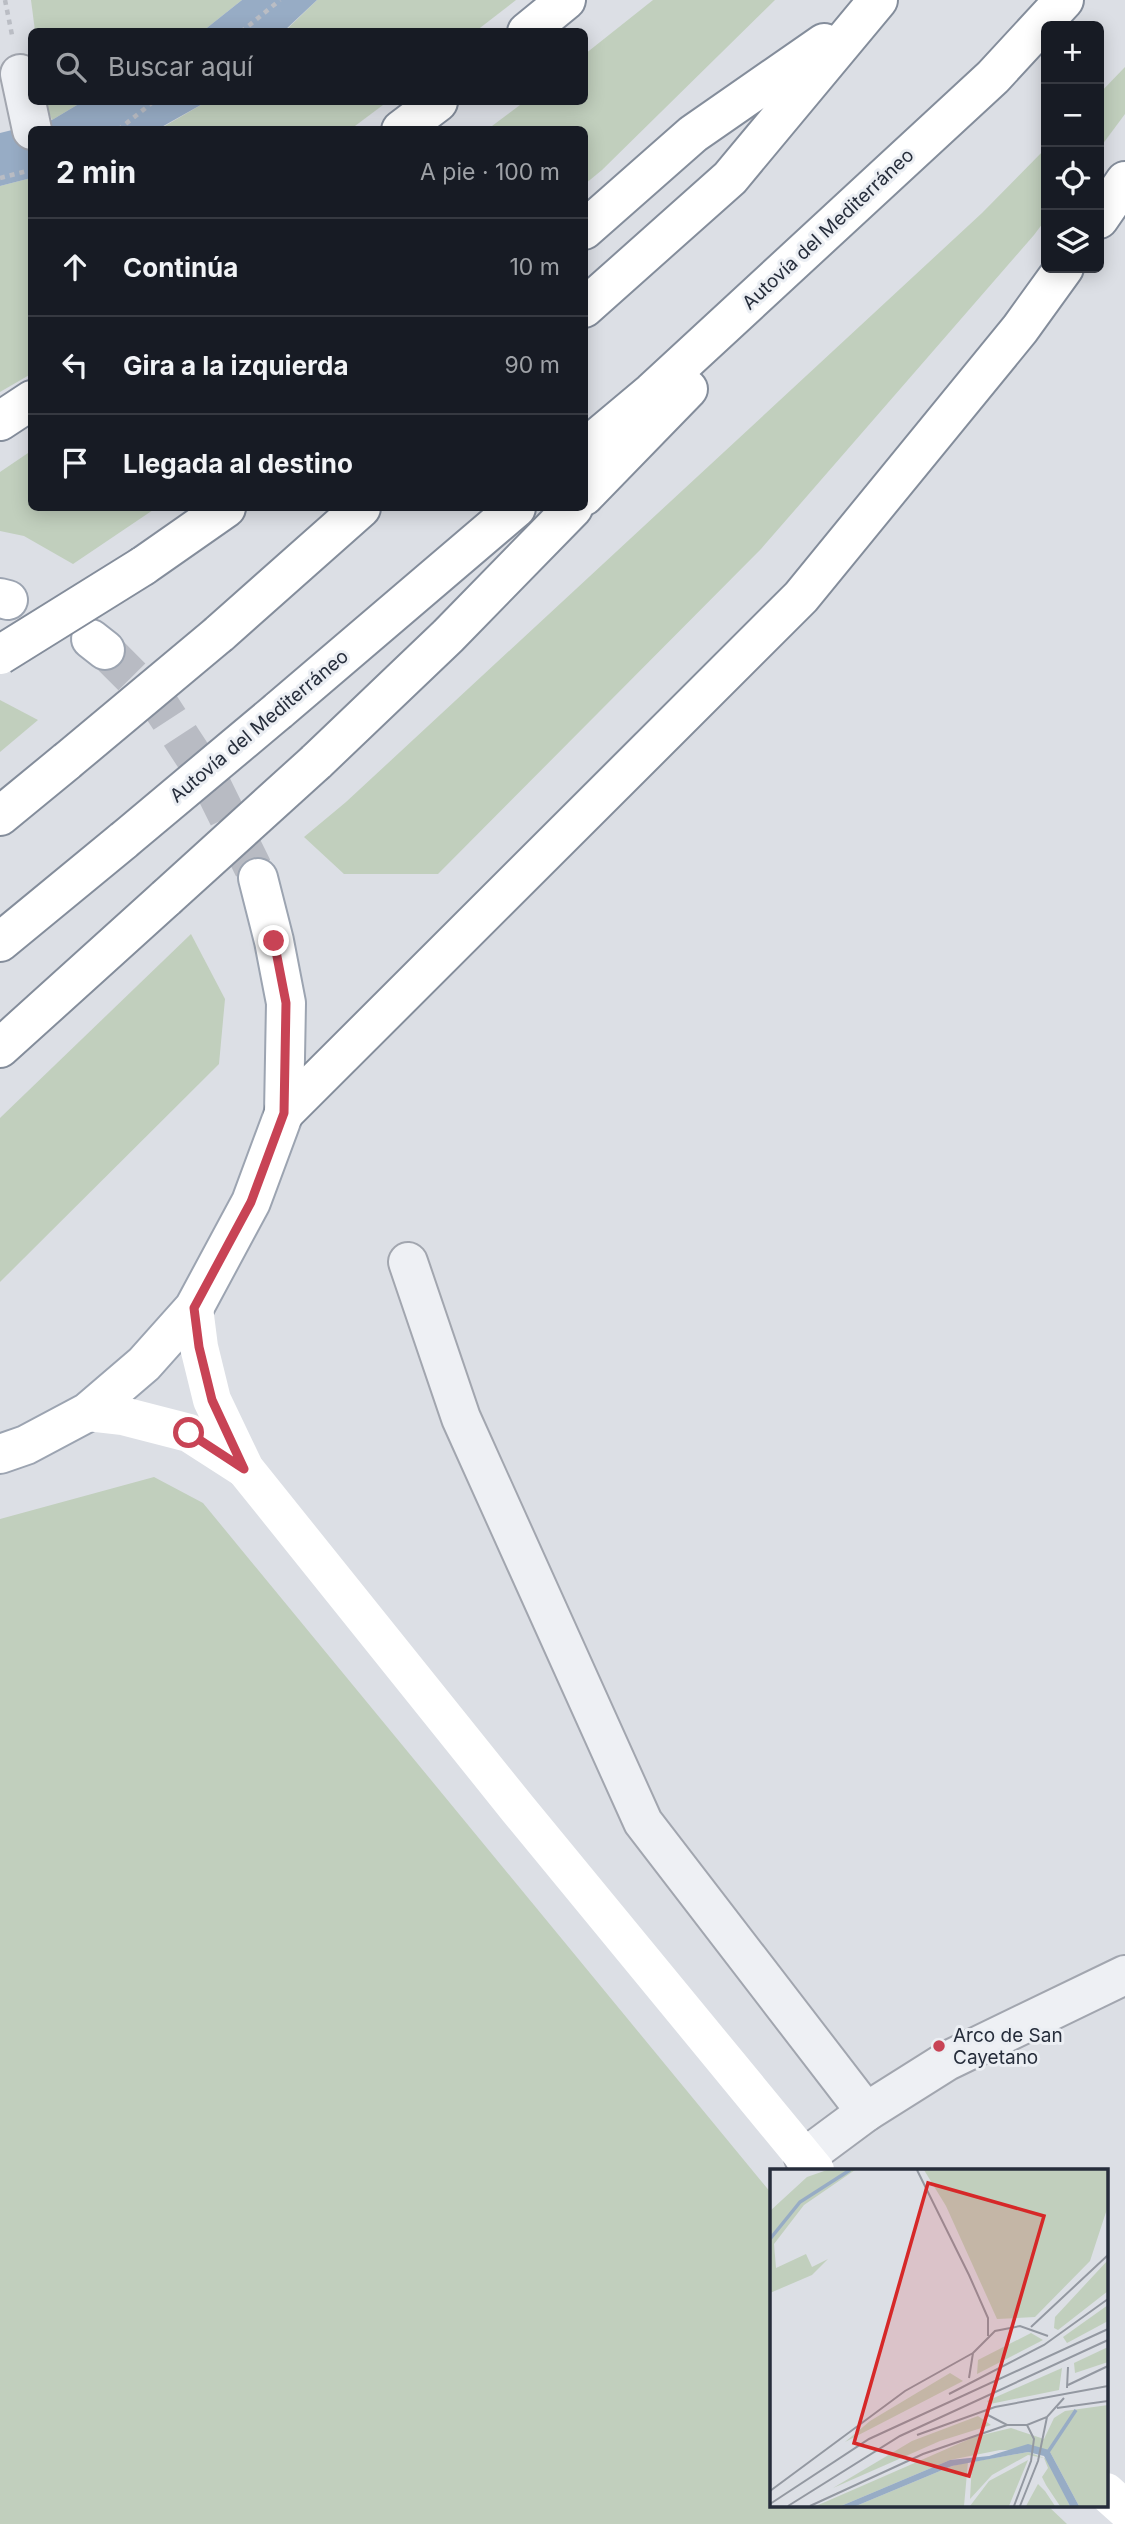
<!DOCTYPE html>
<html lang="es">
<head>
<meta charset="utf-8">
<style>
  body { margin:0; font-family:Inter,sans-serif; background:#242831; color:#f1f3f6 }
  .controls { position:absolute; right:21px; top:21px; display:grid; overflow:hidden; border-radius:10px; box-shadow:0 4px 18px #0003 }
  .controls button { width:63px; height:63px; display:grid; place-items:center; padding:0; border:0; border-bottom:2px solid #363941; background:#171b24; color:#f1f3f6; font:35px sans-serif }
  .stop { position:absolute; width:21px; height:21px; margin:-16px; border:5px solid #c84355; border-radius:50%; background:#fff }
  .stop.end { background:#c84355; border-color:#fff; box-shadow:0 2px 7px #0008 }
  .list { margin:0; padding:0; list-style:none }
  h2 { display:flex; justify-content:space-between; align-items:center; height:91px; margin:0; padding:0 28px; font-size:30px }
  h2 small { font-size:23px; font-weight:400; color:#9ea1a6 }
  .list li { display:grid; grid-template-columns:46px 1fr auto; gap:21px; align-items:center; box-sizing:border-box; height:98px; padding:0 28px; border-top:2px solid #363941 }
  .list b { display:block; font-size:26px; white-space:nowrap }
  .list em { font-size:23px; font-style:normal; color:#9ea1a6 }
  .icon { flex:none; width:38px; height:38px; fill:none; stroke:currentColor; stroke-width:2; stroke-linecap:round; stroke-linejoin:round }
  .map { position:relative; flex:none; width:1125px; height:2524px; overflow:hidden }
  .search { position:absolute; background:#171b24; box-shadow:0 4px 18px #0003; left:28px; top:28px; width:560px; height:77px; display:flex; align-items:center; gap:18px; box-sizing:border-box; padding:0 24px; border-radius:10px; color:#9ea1a6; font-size:26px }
  .panel { position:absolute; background:#171b24; box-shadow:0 4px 18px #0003; left:28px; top:126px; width:560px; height:385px; border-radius:10px }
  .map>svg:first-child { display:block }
  .green { fill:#c1cfbd }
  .water { fill:#97acc5 }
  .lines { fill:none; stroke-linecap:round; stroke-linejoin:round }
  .primary-tunnel { stroke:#b8bbc3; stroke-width:38; stroke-dasharray:38 19; stroke-linecap:butt }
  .minor-casing { stroke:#a2a6af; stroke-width:42 }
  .primary-casing { stroke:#9ca4b1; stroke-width:42 }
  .motorway-casing { stroke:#848d9b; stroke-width:42 }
  .path { stroke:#babdc4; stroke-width:4.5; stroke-dasharray:5 5; stroke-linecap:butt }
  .minor { stroke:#eef0f4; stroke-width:38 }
  .secondary { stroke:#fff; stroke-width:38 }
  .primary { stroke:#fff; stroke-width:38 }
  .motorway { stroke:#fff; stroke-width:38 }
  .motorway-bridge-casing { stroke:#848d9b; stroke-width:42; stroke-linecap:butt }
  .motorway-bridge { stroke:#fff; stroke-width:38 }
  .route { stroke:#c84355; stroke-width:9 }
  .poi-dot { fill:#c84355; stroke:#ebeef3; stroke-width:2.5 }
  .labels { text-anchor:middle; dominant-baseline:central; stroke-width:6; stroke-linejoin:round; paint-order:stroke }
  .street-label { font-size:19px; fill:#262d3b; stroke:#ebeef3 }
  .poi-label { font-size:19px; fill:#262d3b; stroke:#ebeef3; text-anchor:start }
  .inset-river { fill:none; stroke:#97acc5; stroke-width:3.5 }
  .inset-road { fill:none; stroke:#9398a1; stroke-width:2 }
  .view { fill:#d62828; fill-opacity:0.15; stroke:#d62828; stroke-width:3.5 }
  .inset-edge { fill:none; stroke:#262d3b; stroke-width:3.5 }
</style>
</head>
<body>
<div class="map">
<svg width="1125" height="2524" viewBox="0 0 1125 2524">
  <rect width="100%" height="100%" fill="#dcdfe5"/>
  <g class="green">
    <path d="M 31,0 L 242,0 L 203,31 L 35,31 Z"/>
    <path d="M 317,0 L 516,0 L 476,31 L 284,32 Z"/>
    <path d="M 653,0 L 775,0 L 602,170 L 585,184 L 584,130 L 488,129 L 524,102 L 584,102 L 585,54 Z"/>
    <path d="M 1125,67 L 1125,114 L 1099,149 L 1099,94 Z"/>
    <path d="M 45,102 L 82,102 L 52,120 Z"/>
    <path d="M 206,102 L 387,102 L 351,129 L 158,130 Z"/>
    <path d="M 1046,148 L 1046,219 L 1034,235 L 761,549 L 438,874 L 344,874 L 304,837 L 346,802 L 982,213 Z"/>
    <path d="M 31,178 L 31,374 L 0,392 L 0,186 Z"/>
    <path d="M 31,451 L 32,508 L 156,508 L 73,564 L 24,536 L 0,531 L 0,472 Z"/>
    <path d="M 0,700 L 38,720 L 0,752 Z"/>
    <path d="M 191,934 L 225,999 L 219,1064 L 0,1282 L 0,1118 Z"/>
    <path d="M 154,1477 L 203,1503 L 771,2193 L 772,2505 L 1047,2505 L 1067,2524 L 0,2524 L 0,1519 Z"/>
  </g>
  <g class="water">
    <path d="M 242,0 L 317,0 L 284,31 L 203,31 Z"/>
    <path d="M 82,102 L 206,102 L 158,129 L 32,130 L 31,178 L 0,186 L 0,133 L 52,120 Z"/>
  </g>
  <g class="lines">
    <path class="primary-tunnel" d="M 105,650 L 160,705 L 211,783 L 258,878"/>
    <g class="minor-casing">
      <g id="minor">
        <path d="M 20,74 L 32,130"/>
        <path d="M 408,1262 L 461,1418 L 643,1822 L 866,2112"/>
        <path d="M 804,2158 L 866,2112 L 947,2061 L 1125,1975"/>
      </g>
    </g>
    <g class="primary-casing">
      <g id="primary">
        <path d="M 0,598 L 8,600"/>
        <path d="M 91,639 L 105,650"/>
        <path d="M 0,1454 L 26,1445 L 88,1412 L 144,1364 L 194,1308 L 251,1202 L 284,1113 L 286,1003 L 274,941 L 258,878"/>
      </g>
    </g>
    <g class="motorway-casing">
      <g id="motorway">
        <path d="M 527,32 L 566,0"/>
        <path d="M 401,130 L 438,102"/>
        <path d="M 1099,219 L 1125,181"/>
        <path d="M 584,230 L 693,134 L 824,43"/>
        <path d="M 584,308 L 730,178 L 878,0"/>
        <path d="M 0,421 L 32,400"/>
        <path d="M 584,449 L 652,392 L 993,77 L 1064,0"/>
        <path d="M 584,496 L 688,389"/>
        <path d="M 143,566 L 226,508"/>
        <path d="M 219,634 L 361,508"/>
        <path d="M 278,711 L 516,508"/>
        <path d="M 316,762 L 448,636 L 573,508"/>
        <path d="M 0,816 L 67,761"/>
        <path d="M 0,942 L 124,840"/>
        <path d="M 0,1048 L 166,898"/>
        <path d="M 284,1113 L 801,597 L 1020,329 L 1064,268"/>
      </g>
    </g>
    <g class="path">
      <path d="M 5,0 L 12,35"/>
      <path d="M 241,32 L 280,0"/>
      <path d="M 118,130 L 153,102"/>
      <path d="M 0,178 L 27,171"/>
    </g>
    <use href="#minor" class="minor"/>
    <g class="secondary">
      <path d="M 194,1308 L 199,1347 L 212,1400 L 245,1469 L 518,1809 L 815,2170"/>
      <path d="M 88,1412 L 123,1416 L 189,1433 L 245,1469"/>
      <path d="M 1106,2492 L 1125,2509"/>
    </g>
    <use href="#primary" class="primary"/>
    <use href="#motorway" class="motorway"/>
    <g class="motorway-bridge-casing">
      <g id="motorway-bridge">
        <path d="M 0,655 L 143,566"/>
        <path d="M 67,761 L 219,634"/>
        <path d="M 124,840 L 278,711"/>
        <path d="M 166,898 L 316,762"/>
      </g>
    </g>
    <use href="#motorway-bridge" class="motorway-bridge"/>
  </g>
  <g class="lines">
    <path class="route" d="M 189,1433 L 244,1469 L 212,1400 L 199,1347 L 194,1308 L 251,1202 L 284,1113 L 286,1003 L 274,941"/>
  </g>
  <circle class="poi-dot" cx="939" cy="2046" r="7"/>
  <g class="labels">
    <g class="street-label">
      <text transform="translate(828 229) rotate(-43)">Autovía del Mediterráneo</text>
      <text transform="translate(259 726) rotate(-40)">Autovía del Mediterráneo</text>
    </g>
    <g class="poi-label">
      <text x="953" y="2035">Arco de San<tspan x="953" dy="22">Cayetano</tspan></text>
    </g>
  </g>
  <g transform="translate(770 2169)">
    <rect width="338" height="338" fill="#dcdfe5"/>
    <path d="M 57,1 L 85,1 L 34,36 L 4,75 L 6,99 L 36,85 L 42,98 L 58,90 L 42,106 L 0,124 L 0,42 L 37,8 ZM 154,1 L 338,1 L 338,37 L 320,92 L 265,148 L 227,150 L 176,37 ZM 338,91 L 338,122 L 288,161 L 284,159 L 285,148 ZM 338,136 L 338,152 L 297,174 L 293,168 ZM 261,164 L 273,171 L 207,205 L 208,191 ZM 338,178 L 338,193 L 305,204 L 304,194 ZM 292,199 L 289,221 L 220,235 L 217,232 ZM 180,204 L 193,212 L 75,273 L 100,252 ZM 338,236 L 338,337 L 309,337 L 279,281 L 230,281 L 180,291 L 71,337 L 46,337 L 204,268 L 241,259 L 274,270 L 284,249 L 295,242 ZM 208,247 L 221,256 L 170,272 L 63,319 L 142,272 ZM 258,283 L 277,290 L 300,337 L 290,337 L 276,316 L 272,308 L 278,299 L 274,289 L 258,286 L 222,306 L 200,330 L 202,293 ZM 258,291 L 239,337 L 200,337 L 219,312 ZM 198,293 L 194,337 L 86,337 L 182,297 ZM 268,315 L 275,322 L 285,337 L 256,337 Z" fill="#c1cfbd"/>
    <path d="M 258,275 L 279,281 L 309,337 L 300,337 L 274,287 L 258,283 L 182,297 L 86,337 L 71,337 L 180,291 L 219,287 Z" fill="#97acc5"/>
    <path class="inset-river" d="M 0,70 L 30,33 L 80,1M 278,283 L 306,241"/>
    <path class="inset-road" d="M 147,1 L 199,106 L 218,149 L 218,167M 261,158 L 338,86M 199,209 L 203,184 L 225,162 L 250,157 L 278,167M 298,216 L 338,197M 297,219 L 298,198M 179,225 L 274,176 L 338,130M 287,239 L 338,232M 216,245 L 237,256 L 257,256 L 277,248 L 294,229M 147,266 L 225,238 L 338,217M 0,322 L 135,222 L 203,184M 0,335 L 99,270 L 338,160M 18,337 L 130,267 L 338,171M 40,337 L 153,285 L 237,256M 244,337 L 261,292 L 264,270 L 257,256M 250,337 L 268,292 L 277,248"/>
    <path class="view" d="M 158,14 L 274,47 L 199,307 L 84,274 Z"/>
    <rect width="338" height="338" class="inset-edge"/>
  </g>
</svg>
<div class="controls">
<button>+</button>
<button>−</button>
<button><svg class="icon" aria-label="locate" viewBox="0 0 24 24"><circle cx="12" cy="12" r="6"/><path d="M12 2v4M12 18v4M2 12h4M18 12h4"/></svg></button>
<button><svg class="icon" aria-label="layers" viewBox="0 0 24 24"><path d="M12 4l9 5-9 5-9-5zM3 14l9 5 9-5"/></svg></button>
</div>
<div class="stop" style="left:189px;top:1433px"></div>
<div class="stop end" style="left:274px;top:941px"></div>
<div class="search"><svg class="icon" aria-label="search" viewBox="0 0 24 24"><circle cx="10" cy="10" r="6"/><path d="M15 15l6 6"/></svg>Buscar aquí</div>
<section class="panel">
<h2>2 min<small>A pie · 100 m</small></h2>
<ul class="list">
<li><svg class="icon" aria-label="ahead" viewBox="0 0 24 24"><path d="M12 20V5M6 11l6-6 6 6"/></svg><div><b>Continúa</b></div><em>10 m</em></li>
<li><svg class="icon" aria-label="left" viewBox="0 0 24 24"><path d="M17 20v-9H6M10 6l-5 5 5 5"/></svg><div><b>Gira a la izquierda</b></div><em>90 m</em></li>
<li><svg class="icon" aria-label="arrive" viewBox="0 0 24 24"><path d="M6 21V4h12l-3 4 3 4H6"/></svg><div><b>Llegada al destino</b></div></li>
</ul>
</section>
</div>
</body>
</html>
